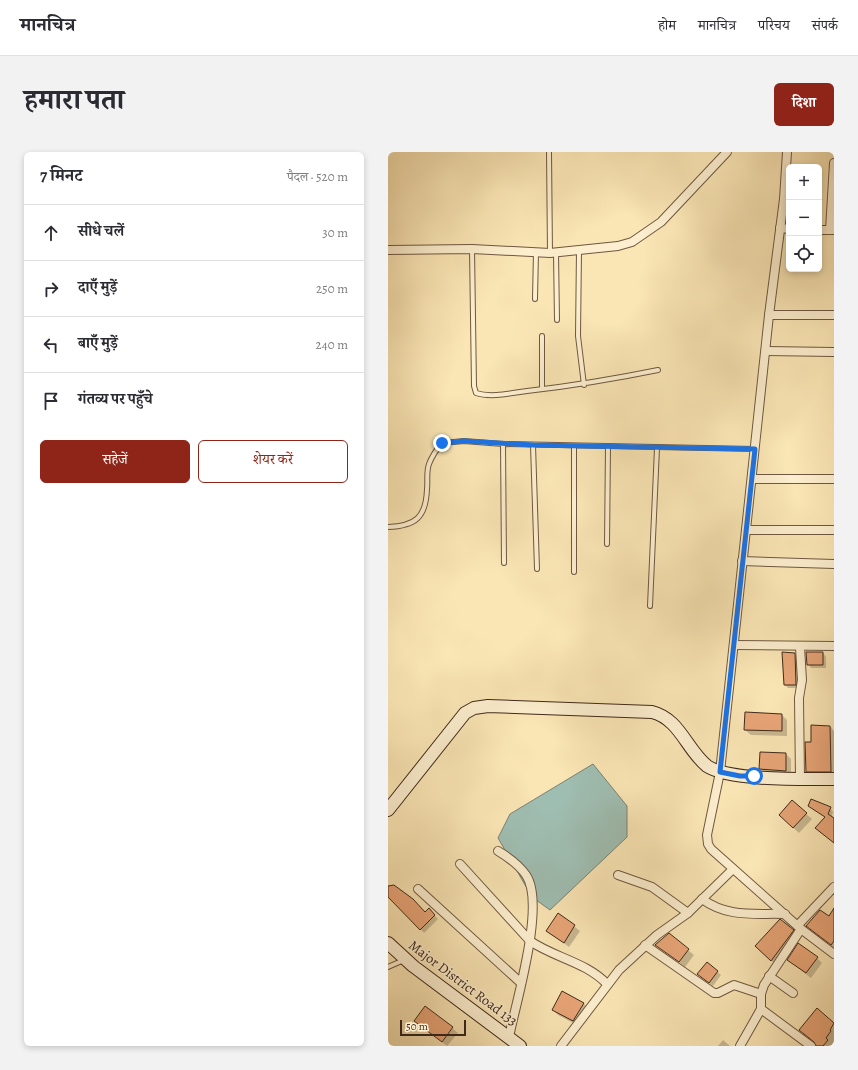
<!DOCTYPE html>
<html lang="hi">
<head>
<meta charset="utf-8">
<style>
  body { margin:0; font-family:Alegreya,"Noto Serif Devanagari",serif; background:#f2f2f3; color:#2b2b33 }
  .controls { position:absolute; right:12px; top:12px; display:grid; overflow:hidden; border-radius:6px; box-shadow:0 2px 6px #0003 }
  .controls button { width:36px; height:36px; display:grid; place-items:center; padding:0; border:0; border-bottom:1px solid #e1e1e2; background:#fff; color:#2b2b33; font:20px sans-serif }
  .scale { position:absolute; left:12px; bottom:10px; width:66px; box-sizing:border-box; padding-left:4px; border:2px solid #3f291a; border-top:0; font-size:11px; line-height:14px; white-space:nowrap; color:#3f291a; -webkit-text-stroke:3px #fceece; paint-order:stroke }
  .stop { position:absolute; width:12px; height:12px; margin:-9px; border:3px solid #1a73e8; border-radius:50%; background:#fff }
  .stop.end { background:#1a73e8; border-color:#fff; box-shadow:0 1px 4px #0008 }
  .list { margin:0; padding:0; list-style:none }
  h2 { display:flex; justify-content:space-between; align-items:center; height:52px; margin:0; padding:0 16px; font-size:17px }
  h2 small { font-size:13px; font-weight:400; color:#7c7c81 }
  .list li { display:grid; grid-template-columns:26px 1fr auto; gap:12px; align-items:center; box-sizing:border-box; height:56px; padding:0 16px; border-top:1px solid #e1e1e2 }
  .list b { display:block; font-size:15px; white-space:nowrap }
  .list em { font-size:13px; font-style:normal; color:#7c7c81 }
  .actions { display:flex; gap:8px; padding:12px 16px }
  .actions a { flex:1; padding:9px 0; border:1px solid #8f2418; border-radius:6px; text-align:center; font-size:14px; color:#8f2418 }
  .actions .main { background:#8f2418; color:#fff }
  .icon { flex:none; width:22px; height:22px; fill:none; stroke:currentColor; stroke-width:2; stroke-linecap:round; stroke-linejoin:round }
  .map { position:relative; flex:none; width:446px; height:894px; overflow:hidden; border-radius:6px }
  header { display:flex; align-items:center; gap:24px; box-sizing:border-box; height:56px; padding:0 20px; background:#fff; border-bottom:1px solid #e1e1e2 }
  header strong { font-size:19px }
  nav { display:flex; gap:22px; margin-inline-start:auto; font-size:14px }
  .intro { display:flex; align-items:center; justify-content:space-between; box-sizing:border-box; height:96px; padding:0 24px }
  h1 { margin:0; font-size:28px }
  .button { padding:10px 18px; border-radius:6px; background:#8f2418; color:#fff; font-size:14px; font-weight:700 }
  main { display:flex; gap:24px; padding:0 24px }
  aside { flex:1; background:#fff; border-radius:6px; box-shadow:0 2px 6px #0003 }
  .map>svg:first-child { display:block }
  .water { fill:#9fbeb2; stroke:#798275 }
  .shadow { fill:#0003 }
  .building { fill:#e8a577; stroke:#3f291a }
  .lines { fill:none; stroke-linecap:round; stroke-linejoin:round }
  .lane-casing { stroke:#6e5840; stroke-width:6 }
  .street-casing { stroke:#6e5840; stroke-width:10 }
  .secondary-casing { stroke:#3f291a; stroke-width:14 }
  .lane { stroke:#fceece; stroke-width:4 }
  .street { stroke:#fceece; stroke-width:8 }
  .secondary { stroke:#fceece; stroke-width:12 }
  .route { stroke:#1a73e8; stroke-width:5 }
  .labels { text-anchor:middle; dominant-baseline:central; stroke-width:3; stroke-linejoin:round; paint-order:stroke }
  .street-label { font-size:14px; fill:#3f291a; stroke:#fceece }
</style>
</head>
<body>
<header>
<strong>मानचित्र</strong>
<nav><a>होम</a><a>मानचित्र</a><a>परिचय</a><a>संपर्क</a></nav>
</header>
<div class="intro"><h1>हमारा पता</h1><a class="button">दिशा</a></div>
<main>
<aside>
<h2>7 मिनट<small>पैदल · 520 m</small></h2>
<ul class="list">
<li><svg class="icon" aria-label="ahead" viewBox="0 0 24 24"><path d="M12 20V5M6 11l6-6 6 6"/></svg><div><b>सीधे चलें</b></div><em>30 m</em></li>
<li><svg class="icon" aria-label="right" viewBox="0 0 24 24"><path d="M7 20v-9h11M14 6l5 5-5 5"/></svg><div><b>दाएँ मुड़ें</b></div><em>250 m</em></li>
<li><svg class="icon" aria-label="left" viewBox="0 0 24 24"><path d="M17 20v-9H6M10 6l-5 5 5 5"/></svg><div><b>बाएँ मुड़ें</b></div><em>240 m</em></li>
<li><svg class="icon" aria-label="arrive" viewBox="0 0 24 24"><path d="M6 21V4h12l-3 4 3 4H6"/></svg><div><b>गंतव्य पर पहुँचे</b></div></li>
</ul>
<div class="actions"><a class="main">सहेजें</a><a>शेयर करें</a></div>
</aside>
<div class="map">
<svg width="446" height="894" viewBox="0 0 446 894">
  <rect width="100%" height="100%" fill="#fae5b4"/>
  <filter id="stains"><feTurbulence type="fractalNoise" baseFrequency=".005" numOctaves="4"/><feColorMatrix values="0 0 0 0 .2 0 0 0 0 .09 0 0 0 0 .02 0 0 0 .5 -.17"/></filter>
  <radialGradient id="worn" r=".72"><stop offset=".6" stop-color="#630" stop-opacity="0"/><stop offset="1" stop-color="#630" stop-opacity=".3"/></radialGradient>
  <path class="water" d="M 205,612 L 239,654 L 239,685 L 162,758 L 144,745 L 110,686 L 122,662 Z"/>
  <g class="shadow">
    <path d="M 435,501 L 438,505 L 438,516 L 423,516 L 420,512 Z"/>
    <path d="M 406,502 L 410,505 L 410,536 L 400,536 L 397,533 Z"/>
    <path d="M 394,563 L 399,568 L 399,584 L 363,583 L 357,578 Z"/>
    <path d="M 442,574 L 446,579 L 446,624 L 424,624 L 419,619 L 424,591 Z"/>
    <path d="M 373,601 L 398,602 L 403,607 L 403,624 L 378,623 L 372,617 Z"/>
    <path d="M 442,656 L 445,660 L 443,666 L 446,669 L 446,690 L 438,666 L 425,657 Z"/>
    <path d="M 418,662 L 424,667 L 411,681 L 397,668 Z"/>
    <path d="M 0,734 L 37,761 L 41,758 L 50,767 L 36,781 L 0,743 Z"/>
    <path d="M 446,758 L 446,796 L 420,774 L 441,765 Z"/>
    <path d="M 170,762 L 192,779 L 181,795 L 159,779 Z"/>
    <path d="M 405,779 L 411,784 L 389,814 L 368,794 Z"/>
    <path d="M 281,783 L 306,803 L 297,815 L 269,793 Z"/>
    <path d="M 429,806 L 434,811 L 423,826 L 400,808 Z"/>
    <path d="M 319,811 L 333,823 L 325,834 L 310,822 Z"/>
    <path d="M 174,840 L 196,852 L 201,857 L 191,874 L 170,863 L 165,858 Z"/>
    <path d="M 429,857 L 446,872 L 446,890 L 443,894 L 428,894 L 428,891 L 412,878 Z"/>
    <path d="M 27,869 L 64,876 L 70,881 L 59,894 Z"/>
    <path d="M 335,888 L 342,894 L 330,894 Z"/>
  </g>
  <g class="building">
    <path d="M 394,500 L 407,501 L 408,533 L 396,533 Z"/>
    <path d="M 418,500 L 435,500 L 435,513 L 419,513 Z"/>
    <path d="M 357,560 L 394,562 L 394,579 L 356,578 Z"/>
    <path d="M 423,573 L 442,574 L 443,620 L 418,620 L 417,590 L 423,590 Z"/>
    <path d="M 372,600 L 398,601 L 398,619 L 371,617 Z"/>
    <path d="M 423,647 L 443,655 L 440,662 L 446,666 L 446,691 L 427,676 L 437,665 L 420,654 Z"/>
    <path d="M 404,648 L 419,661 L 405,676 L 391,663 Z"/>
    <path d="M 6,733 L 25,747 L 37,760 L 41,756 L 47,763 L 32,778 L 0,745 L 0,734 Z"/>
    <path d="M 446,756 L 446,789 L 443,793 L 418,774 L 432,758 L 441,764 Z"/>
    <path d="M 170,761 L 187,773 L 176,791 L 158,779 Z"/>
    <path d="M 392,767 L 406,778 L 383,809 L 367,794 Z"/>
    <path d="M 281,781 L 301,797 L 291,810 L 267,793 Z"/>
    <path d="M 410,791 L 430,805 L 418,821 L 399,808 Z"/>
    <path d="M 319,810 L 330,819 L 321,831 L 309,822 Z"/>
    <path d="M 174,839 L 196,851 L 185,869 L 164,858 Z"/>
    <path d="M 37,854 L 65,875 L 54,890 L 26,869 Z"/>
    <path d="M 429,856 L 446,871 L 442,878 L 443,879 L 438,886 L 440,888 L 435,894 L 428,894 L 426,890 L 411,878 Z"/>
  </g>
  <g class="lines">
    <g class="lane-casing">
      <g id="lane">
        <path d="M 161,0 L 162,101"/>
        <path d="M 84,97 L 86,234 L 88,241 C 103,246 124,241 139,239 C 183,234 226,227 270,218"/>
        <path d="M 191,98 L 190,184 L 196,233"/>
        <path d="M 168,101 L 169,168"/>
        <path d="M 147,147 L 148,100"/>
        <path d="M 154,237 L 154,184"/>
        <path d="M 115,292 L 116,411"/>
        <path d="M 145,293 L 149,417"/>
        <path d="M 0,375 C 27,374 38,366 39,337 C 40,329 38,320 41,312 C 44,304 49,297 54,291 L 76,289 L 115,292 L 367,297"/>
        <path d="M 219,392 L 220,295"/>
        <path d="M 186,420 L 186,294"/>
        <path d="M 262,454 L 269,296"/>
        <path d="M 0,815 L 16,808"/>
      </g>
    </g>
    <g class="street-casing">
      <g id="street">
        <path d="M 399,0 L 396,47 L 381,163 L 332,620 L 319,683 L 320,692 L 323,697 L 413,777 L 446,802"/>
        <path d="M 392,76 L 401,77"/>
        <path d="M 431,78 L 446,78"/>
        <path d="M 442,78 L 446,11"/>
        <path d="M 0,98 L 84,97 L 162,101 L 230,94 L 244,90 L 273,70 L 339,0"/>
        <path d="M 381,163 L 446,163"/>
        <path d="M 378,199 L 446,200"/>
        <path d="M 364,327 L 446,327"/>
        <path d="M 358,378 L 446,378"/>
        <path d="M 354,409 L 446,412"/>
        <path d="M 346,493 L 446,494"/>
        <path d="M 412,495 L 414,528 L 411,546 L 412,627"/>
        <path d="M 110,699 C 120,705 131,713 138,723 C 158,752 128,850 121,885"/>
        <path d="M 72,712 L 142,789 C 167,806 198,810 219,832"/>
        <path d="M 230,723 L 264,735 L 300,761 L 345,717"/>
        <path d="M 30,737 L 133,831"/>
        <path d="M 314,747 C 340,766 366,761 397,762"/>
        <path d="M 410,773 L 446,735"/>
        <path d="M 257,793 L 326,841 L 330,841 L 346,833 L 373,842"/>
        <path d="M 381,824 L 405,841"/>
        <path d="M 373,857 L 423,894"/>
        <path d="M 173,894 L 231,818 L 269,783 L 300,761"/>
        <path d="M 352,894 L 373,857 L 373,842 L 376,833 L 413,777"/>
      </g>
    </g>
    <g class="secondary-casing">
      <g id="secondary">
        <path d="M 0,658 L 77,561 L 86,556 L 100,554 L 264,560 C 292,567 298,597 319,614 C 341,629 418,627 446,627"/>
        <path d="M 0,791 L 25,814 L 132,894"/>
      </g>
    </g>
    <use href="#lane" class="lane"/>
    <use href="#street" class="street"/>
    <use href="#secondary" class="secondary"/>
  </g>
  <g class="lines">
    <path class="route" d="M 54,291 L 76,289 L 145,293 L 367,297 L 332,620 L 352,624 L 366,624"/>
  </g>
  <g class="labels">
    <g class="street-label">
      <text transform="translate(75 831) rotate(37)">Major District Road 133</text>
    </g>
  </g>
  <rect width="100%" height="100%" filter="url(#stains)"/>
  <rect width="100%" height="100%" fill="url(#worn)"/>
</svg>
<div class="controls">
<button>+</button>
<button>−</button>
<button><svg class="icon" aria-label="locate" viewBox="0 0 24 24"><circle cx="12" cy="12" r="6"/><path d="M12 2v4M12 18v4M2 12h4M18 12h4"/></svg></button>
</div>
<div class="scale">50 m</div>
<div class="stop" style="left:366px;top:624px"></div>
<div class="stop end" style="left:54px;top:291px"></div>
</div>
</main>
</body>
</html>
